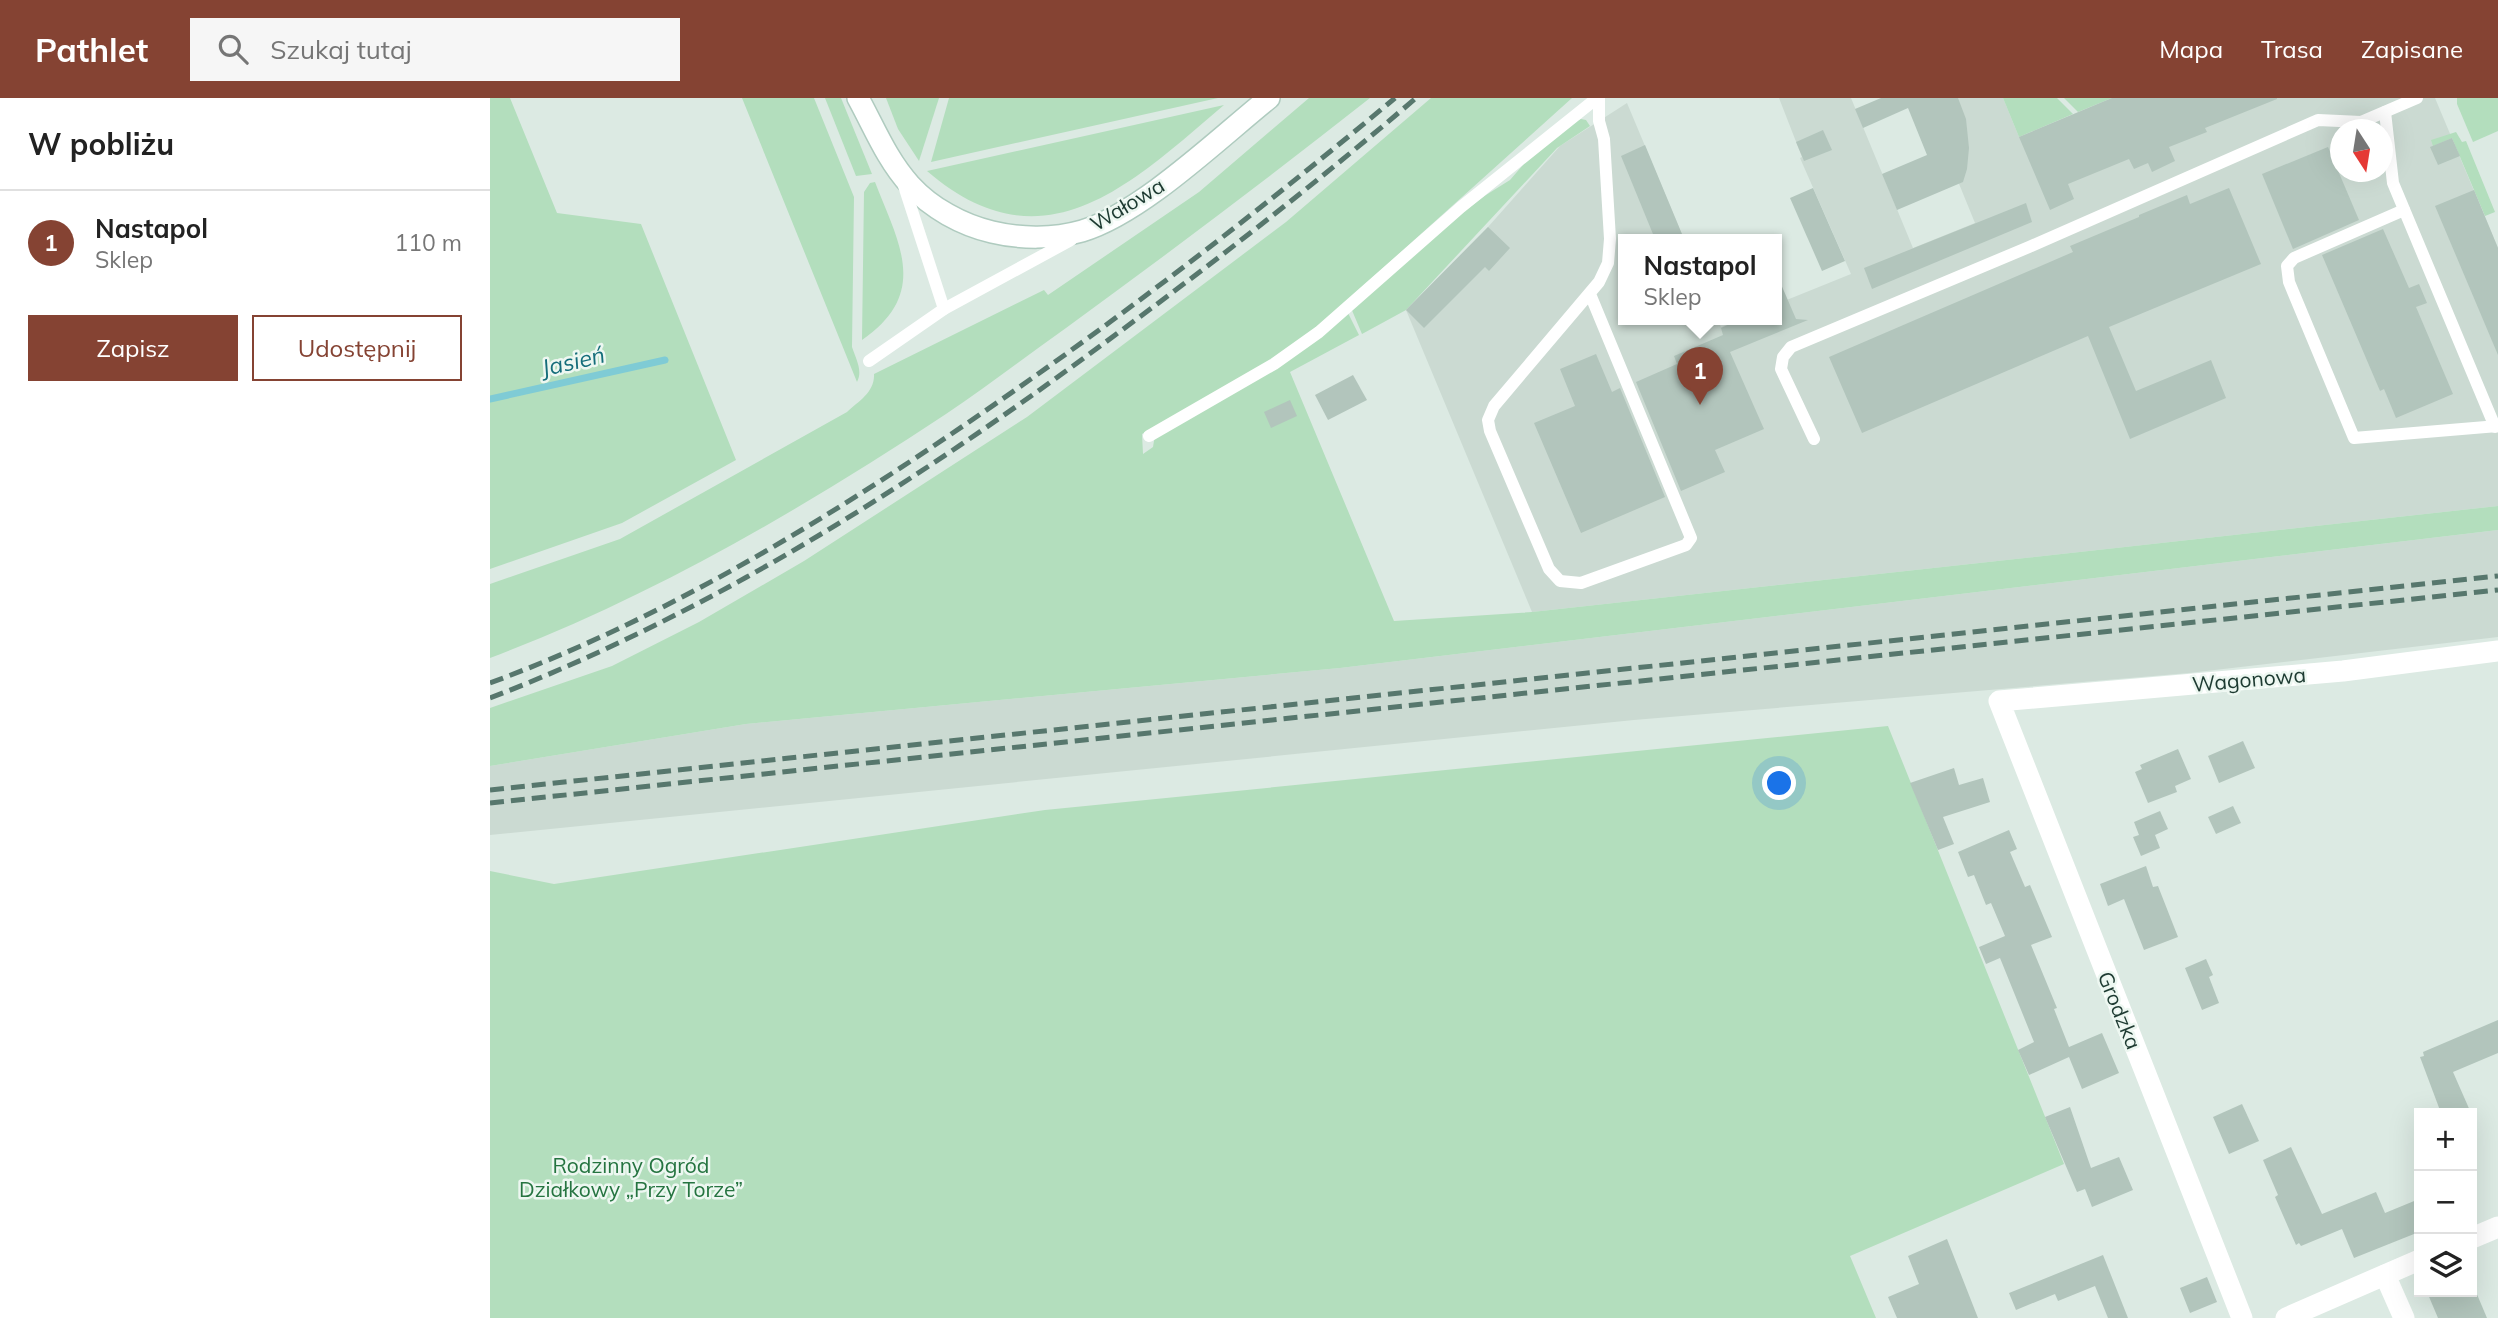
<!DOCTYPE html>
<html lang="pl">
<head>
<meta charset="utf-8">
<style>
  body { margin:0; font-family:Mulish,sans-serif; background:#f6f6f6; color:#222 }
  .controls { position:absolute; right:21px; bottom:21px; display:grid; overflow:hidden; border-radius:0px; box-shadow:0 7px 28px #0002 }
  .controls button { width:63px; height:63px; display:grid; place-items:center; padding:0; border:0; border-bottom:2px solid #e0e0e0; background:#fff; color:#222; font:35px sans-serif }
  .compass { position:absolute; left:1840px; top:21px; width:63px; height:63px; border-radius:50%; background:#fff; box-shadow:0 7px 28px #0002; rotate:168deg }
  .you { position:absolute; left:1290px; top:686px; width:24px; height:24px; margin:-18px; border:5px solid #fff; border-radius:50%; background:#1a73e8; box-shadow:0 0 0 10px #1a73e833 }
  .badge { display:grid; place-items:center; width:46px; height:46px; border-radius:50%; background:#854333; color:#fff; font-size:23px; font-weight:700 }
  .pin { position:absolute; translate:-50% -58px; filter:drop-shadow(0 2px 4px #0008) }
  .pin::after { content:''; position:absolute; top:37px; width:24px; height:21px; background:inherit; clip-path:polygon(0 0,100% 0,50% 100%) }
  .popup { position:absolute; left:1128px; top:136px; width:164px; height:91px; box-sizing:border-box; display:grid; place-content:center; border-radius:0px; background:#fff; filter:drop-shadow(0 2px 5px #0005); font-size:23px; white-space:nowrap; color:#767676 }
  .popup b { font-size:26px; color:#222 }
  .popup::after { content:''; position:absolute; left:50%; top:100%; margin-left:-14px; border:14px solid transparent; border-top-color:#fff }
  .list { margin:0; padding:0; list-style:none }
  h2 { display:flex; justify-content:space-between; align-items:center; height:91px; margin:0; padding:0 28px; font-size:30px }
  h2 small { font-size:23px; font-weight:400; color:#767676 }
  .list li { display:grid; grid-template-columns:46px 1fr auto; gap:21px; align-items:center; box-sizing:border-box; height:105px; padding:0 28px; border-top:2px solid #e0e0e0 }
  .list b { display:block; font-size:26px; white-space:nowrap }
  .list p { margin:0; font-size:23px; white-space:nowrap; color:#767676 }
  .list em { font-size:23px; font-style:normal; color:#767676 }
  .actions { display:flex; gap:14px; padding:21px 28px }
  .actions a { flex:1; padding:16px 0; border:2px solid #854333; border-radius:0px; text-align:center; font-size:24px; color:#854333 }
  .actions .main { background:#854333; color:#fff }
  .icon { flex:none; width:38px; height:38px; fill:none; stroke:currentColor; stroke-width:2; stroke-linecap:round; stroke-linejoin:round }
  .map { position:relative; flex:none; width:2008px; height:1220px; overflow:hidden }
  header { display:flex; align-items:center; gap:42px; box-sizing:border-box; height:98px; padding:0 35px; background:#854333; color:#fff }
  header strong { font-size:33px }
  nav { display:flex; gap:38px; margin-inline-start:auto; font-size:24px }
  .search { width:490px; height:63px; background:#f6f6f6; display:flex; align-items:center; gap:18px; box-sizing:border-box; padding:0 24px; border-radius:0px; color:#767676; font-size:26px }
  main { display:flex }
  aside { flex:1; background:#fff }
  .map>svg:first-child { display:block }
  .built { fill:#cbdad2; fill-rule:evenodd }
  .green { fill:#b3debd }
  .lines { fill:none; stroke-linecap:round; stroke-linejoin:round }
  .stream { stroke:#7fcbd5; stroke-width:7 }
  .building { fill:#b2c5bc }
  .secondary-casing { stroke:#afcbbf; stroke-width:24 }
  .lane { stroke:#fff; stroke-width:12 }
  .street { stroke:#fff; stroke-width:21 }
  .secondary { stroke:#fff; stroke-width:21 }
  .rail { stroke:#57776d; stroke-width:5; stroke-dasharray:14 7; stroke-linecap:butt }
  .labels { text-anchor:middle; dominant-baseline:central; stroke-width:5; stroke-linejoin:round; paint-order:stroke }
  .street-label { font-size:21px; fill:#1d3a31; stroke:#edf7f1 }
  .park-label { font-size:21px; fill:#257440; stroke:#edf7f1 }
  .water-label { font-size:23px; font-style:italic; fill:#146d7a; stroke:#edf7f1 }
</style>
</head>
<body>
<header>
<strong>Pathlet</strong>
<div class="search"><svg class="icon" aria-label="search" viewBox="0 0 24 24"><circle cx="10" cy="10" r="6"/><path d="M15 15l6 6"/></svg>Szukaj tutaj</div>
<nav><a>Mapa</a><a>Trasa</a><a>Zapisane</a></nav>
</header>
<main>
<aside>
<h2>W pobliżu<small></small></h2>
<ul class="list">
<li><span class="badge">1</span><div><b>Nastapol</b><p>Sklep</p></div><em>110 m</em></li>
</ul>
<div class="actions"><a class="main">Zapisz</a><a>Udostępnij</a></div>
</aside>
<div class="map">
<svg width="2008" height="1220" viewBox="0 0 2008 1220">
  <rect width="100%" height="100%" fill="#dceae3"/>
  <g class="built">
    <path d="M 1289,0 L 1361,0 L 1423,150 L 1485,125 L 1434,0 L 1513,0 L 1529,39 L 1622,0 L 1945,0 L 2008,150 L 2008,408 L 1042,514 L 916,212 L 998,129 L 1070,48 L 1137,5 L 1194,141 L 1133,141 L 1133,221 L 1227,221 L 1231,229 L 1251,221 L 1287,221 L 1287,206 L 1361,176 L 1310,60 L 1312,59 ZM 1850,32 L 1892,32 L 1892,74 L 1850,74 Z"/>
    <path d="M 2008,432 L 2008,539 L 1699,575 L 1144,622 L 0,737 L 0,668 L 256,626 L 850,570 Z"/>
  </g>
  <g class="green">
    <path d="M 0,0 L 20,0 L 67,115 L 151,126 L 246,362 L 132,425 L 0,471 Z"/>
    <path d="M 252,0 L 324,0 L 364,99 L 362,249 C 366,261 373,273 367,284 Z"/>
    <path d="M 335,0 L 351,0 L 382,76 L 366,78 Z"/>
    <path d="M 396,0 L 449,0 L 429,63 L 408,31 Z"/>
    <path d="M 459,0 L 728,0 L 441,64 Z"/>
    <path d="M 819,0 L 880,0 C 780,79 679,155 576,230 C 536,258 497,289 456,316 C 312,411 162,499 0,560 L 0,486 L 130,441 L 357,314 C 369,303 385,294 384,276 L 554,192 L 558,197 L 709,94 Z"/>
    <path d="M 941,0 L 1082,0 L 832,225 L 778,266 L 652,336 L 653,356 L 663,349 L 665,337 C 732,299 800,265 857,213 L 869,237 L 800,274 L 904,523 L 1042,514 L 2008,408 L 2008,432 L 850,570 L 256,626 L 0,668 L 0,610 L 122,568 L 209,524 L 314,463 L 537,319 L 796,124 Z"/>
    <path d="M 1513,0 L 1567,0 L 1583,16 L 1529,39 Z"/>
    <path d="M 1574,0 L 1622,0 L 1588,14 Z"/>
    <path d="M 1967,0 L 2008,0 L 2008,33 L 1983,44 L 1967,6 Z"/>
    <path d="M 734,7 C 642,85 554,174 437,73 Z"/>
    <path d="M 1091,21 L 1096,22 L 1100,28 L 1067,50 L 916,212 L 872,236 L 861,210 L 946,134 L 996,97 L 1020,82 L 1040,59 L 1084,23 Z"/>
    <path d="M 1966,34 L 1972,44 L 1976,43 L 2005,114 L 1995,118 L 1962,40 L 1943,48 L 1941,42 Z"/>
    <path d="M 385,84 C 409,146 440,195 372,242 L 374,94 L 380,85 Z"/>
    <path d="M 1398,628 L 1574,1066 L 1360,1158 L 1386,1220 L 0,1220 L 0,773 L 64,786 L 555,712 Z"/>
  </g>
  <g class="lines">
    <path class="stream" d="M 0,301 L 175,262"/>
  </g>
  <g class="building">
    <path d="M 1391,0 L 1468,0 L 1476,21 L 1479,50 L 1477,71 L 1473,84 L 1407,112 L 1392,76 L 1437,57 L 1418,10 L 1373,30 L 1365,11 Z"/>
    <path d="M 1622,0 L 1787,0 L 1787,1 L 1715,30 L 1717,34 L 1679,49 L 1685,63 L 1662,74 L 1658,65 L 1644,71 L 1639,61 L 1578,86 L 1584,101 L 1560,112 L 1529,39 Z"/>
    <path d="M 1333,32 L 1342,52 L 1314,63 L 1306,44 Z"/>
    <path d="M 1962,40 L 1970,58 L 1948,67 L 1940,49 Z"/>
    <path d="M 1155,47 L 1194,141 L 1165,141 L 1131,58 Z"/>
    <path d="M 1838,49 L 1869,122 L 1803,151 L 1772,76 Z"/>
    <path d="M 1323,90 L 1355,163 L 1332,173 L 1300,100 Z"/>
    <path d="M 1739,90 L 1771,166 L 1619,229 L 1646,293 L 1721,262 L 1736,300 L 1640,341 L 1598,238 L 1372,335 L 1339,259 L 1583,154 L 1580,148 L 1649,119 L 1649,117 L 1697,97 L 1700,106 Z"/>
    <path d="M 1984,92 L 2008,150 L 2008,257 L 1945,108 Z"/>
    <path d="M 1536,105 L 1542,124 L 1382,191 L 1374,170 Z"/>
    <path d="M 998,129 L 1020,150 L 999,173 L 995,169 L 934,230 L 916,212 Z"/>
    <path d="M 1893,131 L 1919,190 L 1929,186 L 1937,205 L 1926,209 L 1963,296 L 1906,320 L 1894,291 L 1890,293 L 1832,157 Z"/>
    <path d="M 1287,177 L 1306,221 L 1318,222 L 1240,254 L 1274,331 L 1225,352 L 1235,374 L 1191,393 L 1146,284 L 1187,266 L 1184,258 L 1233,237 L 1231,230 L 1251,221 L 1287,221 Z"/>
    <path d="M 1106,256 L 1122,294 L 1130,290 L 1175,399 L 1091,435 L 1044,325 L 1085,308 L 1070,271 Z"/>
    <path d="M 863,277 L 877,302 L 838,322 L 825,297 Z"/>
    <path d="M 800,302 L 807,318 L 781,330 L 774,314 Z"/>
    <path d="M 1753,643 L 1765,670 L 1729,685 L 1718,658 Z"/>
    <path d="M 1688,651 L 1701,681 L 1685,688 L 1687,694 L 1658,705 L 1645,674 L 1652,671 L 1650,667 Z"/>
    <path d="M 1464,670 L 1469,687 L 1493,680 L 1500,704 L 1453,719 L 1464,746 L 1448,752 L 1420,685 Z"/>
    <path d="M 1743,708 L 1751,725 L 1726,736 L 1718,719 Z"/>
    <path d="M 1670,713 L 1678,731 L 1665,737 L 1670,750 L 1651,758 L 1643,739 L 1649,737 L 1644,724 Z"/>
    <path d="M 1519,732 L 1527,751 L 1520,754 L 1535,789 L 1540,787 L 1562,839 L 1541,847 L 1567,910 L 1564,911 L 1579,949 L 1612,935 L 1629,975 L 1592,991 L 1579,959 L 1539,977 L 1528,952 L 1544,944 L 1510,860 L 1496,866 L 1489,849 L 1515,838 L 1501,805 L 1496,807 L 1484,777 L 1478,779 L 1468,754 Z"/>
    <path d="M 1656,768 L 1663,789 L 1668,788 L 1688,839 L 1654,852 L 1634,801 L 1618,808 L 1610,786 Z"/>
    <path d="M 1716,861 L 1723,877 L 1719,879 L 1729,905 L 1712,912 L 1695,870 Z"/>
    <path d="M 2008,922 L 2008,955 L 1963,974 L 1981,1015 L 1951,1015 L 1930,959 L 1934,958 L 1933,954 Z"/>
    <path d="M 1752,1006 L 1769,1043 L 1739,1056 L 1723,1019 Z"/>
    <path d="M 1580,1009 L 1601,1070 L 1629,1059 L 1643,1092 L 1602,1109 L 1595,1091 L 1587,1094 L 1555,1019 Z"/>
    <path d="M 1801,1049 L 1832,1116 L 1886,1094 L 1895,1115 L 1929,1101 L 1929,1134 L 1864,1160 L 1852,1131 L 1811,1148 L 1809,1145 L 1806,1147 L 1785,1099 L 1788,1097 L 1773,1062 Z"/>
    <path d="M 1457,1141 L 1488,1220 L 1407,1220 L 1398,1199 L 1429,1186 L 1418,1158 Z"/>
    <path d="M 1613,1157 L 1638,1220 L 1618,1220 L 1605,1188 L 1568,1203 L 1565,1196 L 1526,1212 L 1519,1195 Z"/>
    <path d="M 1717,1179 L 1727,1204 L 1700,1215 L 1690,1190 Z"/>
    <path d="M 1937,1194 L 1986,1194 L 1997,1220 L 1948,1220 Z"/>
  </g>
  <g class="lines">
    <g class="secondary-casing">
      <path id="secondary" d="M 368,0 C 384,29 397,62 420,87 C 441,110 472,127 502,134 C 531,141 564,141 592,133 C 652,115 729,40 779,0"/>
    </g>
    <g class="lane">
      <path d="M 1895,14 L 1903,85 L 2005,329"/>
      <path d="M 413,85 L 454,211"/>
      <path d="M 1914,112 L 1804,160 L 1797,168 L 1799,184 L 1864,340 L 2008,328"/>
      <path d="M 1100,196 L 1201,440 L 1196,447 L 1091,485 L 1070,483 L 1059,471 L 1000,333 L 998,322 L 1004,308 L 1109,184 L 1118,165 L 1120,141 L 1114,41 L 1109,23 L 1109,0"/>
      <path d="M 379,263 L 454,211 L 581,142"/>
      <path d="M 659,338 L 784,266 L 829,234 L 971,109 L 1107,0"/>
      <path d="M 1324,341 L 1291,271 L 1293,259 L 1301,249 L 1539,149 L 1828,22 L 1871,24 L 1927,0"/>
    </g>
    <g class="street">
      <path d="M 1982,1140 L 2008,1129"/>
      <path d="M 1895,1177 L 1914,1220"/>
      <path d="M 1752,1220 L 1509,603 L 1853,573 L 2008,553"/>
      <path d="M 1796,1220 L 1929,1162"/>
    </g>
    <use href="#secondary" class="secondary"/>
    <g class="rail">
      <path d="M 0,585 C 183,517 348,415 508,304 C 645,209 777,107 905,0"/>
      <path d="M 0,600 C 218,516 414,392 602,254 C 713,173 822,89 926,0"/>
      <path d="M 0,692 L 2008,478"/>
      <path d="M 0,705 L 2008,492"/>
    </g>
  </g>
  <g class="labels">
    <g class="street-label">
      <text transform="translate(637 106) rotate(-31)">Wałowa</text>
      <text transform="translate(1759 581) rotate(-5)">Wagonowa</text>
      <text transform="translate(1630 912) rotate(68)">Grodzka</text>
    </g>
    <g class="park-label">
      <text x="141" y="1067">Rodzinny Ogród<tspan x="141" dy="24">Działkowy „Przy Torze”</tspan></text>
    </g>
    <g class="water-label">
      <text transform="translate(83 263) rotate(-13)">Jasień</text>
    </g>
  </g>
</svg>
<div class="controls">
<button>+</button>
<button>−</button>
<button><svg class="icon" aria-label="layers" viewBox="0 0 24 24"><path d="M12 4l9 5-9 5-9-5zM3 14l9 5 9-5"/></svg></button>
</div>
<svg class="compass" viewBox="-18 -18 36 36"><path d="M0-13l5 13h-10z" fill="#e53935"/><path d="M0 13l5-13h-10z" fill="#767676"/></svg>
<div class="you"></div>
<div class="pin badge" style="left:1210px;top:307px">1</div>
<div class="popup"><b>Nastapol</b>Sklep</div>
</div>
</main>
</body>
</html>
